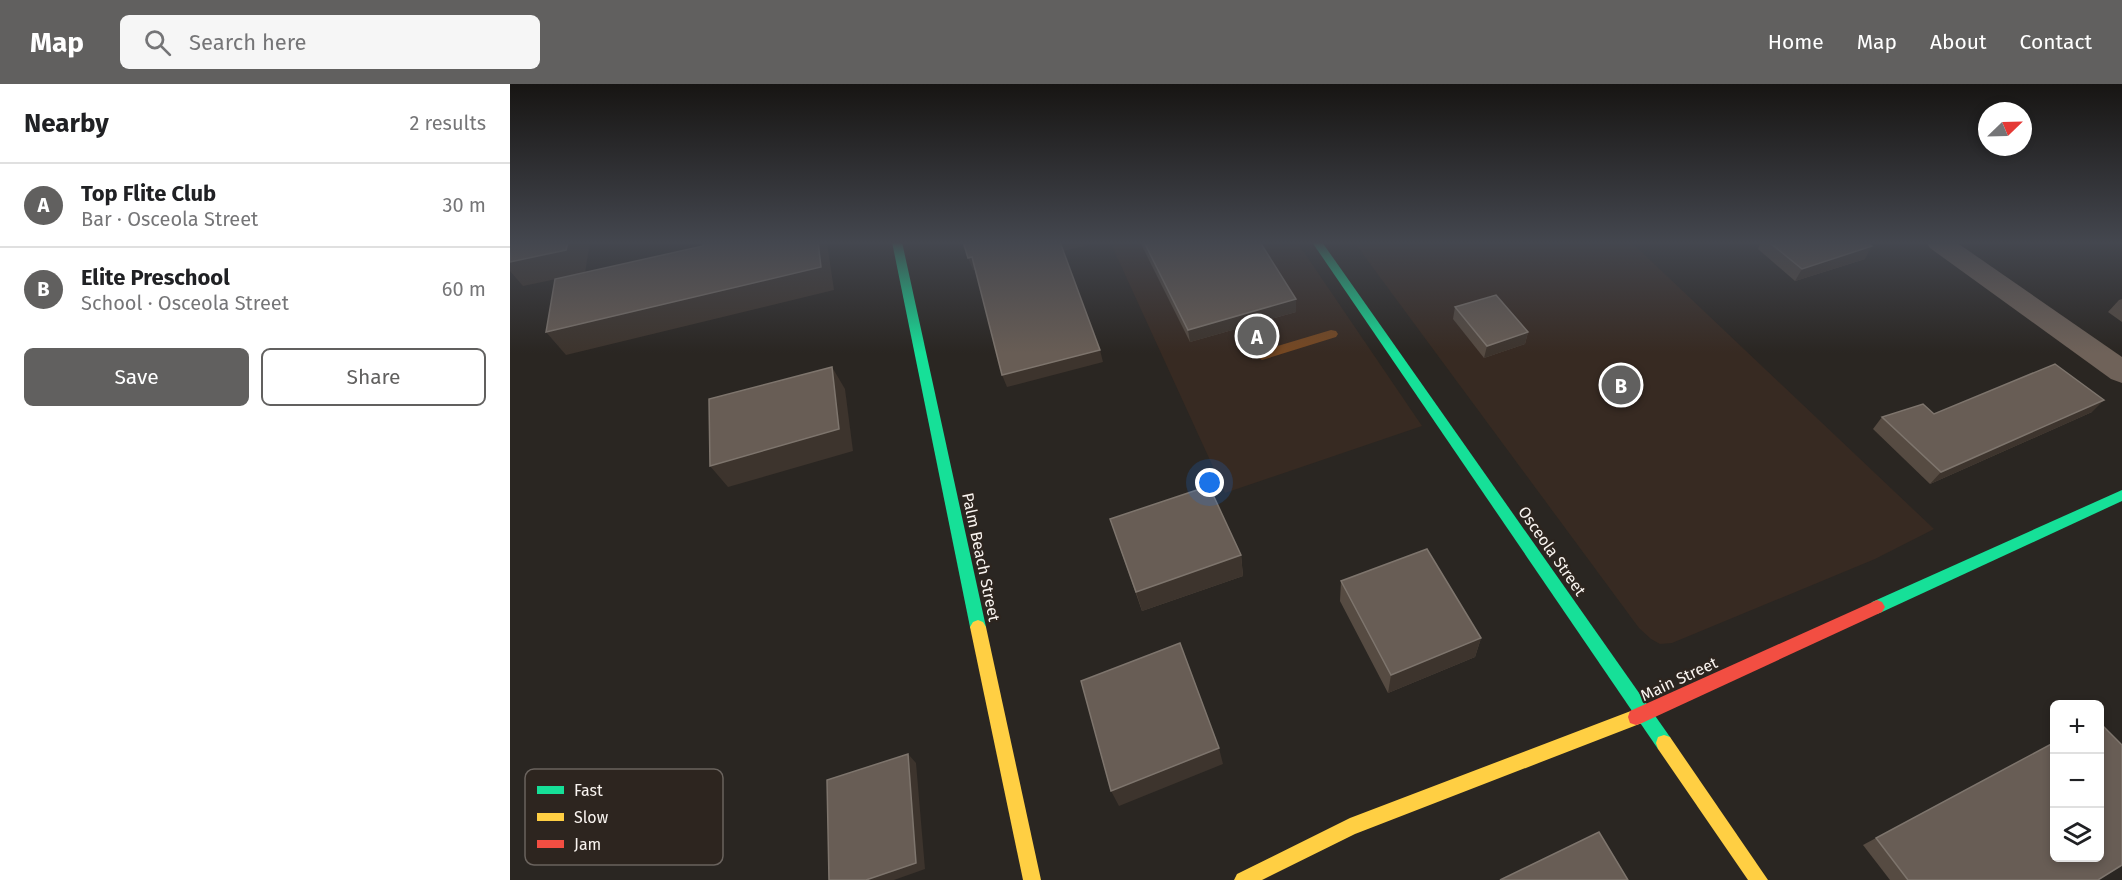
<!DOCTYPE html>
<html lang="en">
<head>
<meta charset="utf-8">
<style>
  body { margin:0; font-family:"Fira Sans",sans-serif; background:#f6f6f6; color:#202124 }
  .controls { position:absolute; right:18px; bottom:18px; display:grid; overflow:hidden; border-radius:9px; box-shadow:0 3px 9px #0003 }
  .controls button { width:54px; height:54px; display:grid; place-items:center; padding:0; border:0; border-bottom:2px solid #e0e0e0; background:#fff; color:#202124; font:30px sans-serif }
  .compass { position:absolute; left:1468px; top:18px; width:54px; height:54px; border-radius:50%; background:#fff; box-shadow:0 3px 9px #0003; rotate:67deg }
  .you { position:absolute; left:700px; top:399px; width:21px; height:21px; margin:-15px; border:4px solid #fff; border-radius:50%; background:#1a73e8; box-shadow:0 0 0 9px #1a73e833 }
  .badge { display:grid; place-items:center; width:39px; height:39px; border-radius:50%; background:#61605f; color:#fff; font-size:20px; font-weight:700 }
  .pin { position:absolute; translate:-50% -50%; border:3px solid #fff; box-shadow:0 2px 6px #0006 }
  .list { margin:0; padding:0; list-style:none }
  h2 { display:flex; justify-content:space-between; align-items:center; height:78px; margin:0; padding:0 24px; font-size:26px }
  h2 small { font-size:20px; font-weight:400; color:#757577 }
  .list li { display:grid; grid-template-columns:39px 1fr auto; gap:18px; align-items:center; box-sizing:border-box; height:84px; padding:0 24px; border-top:2px solid #e0e0e0 }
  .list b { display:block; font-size:22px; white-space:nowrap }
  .list p { margin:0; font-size:20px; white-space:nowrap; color:#757577 }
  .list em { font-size:20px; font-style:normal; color:#757577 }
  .actions { display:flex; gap:12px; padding:18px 24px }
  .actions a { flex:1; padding:14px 0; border:2px solid #61605f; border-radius:9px; text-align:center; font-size:21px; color:#61605f }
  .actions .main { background:#61605f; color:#fff }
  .icon { flex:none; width:33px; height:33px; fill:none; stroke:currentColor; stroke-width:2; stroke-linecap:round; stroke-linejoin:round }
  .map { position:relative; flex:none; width:1612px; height:796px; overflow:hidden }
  header { display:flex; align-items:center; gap:36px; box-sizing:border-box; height:84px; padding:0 30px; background:#61605f; color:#fff }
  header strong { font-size:28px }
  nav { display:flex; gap:33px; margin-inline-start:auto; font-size:21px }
  .search { width:420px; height:54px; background:#f6f6f6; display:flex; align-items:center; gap:15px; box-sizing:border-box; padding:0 21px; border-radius:9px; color:#757577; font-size:22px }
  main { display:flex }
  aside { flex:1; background:#fff }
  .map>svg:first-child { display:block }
  .built { fill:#372a22 }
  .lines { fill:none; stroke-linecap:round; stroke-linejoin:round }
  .stream { fill:#764822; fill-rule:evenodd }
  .street { fill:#6f6259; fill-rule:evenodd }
  .fast { fill:#16e098; fill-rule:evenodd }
  .slow { fill:#ffcf43; fill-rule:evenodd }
  .jam { fill:#f24e42; fill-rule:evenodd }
  .wall { fill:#564b42 }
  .shaded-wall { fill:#3d342d }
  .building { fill:#685d55; stroke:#7e756d; stroke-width:1.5 }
  .labels { text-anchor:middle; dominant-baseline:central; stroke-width:4.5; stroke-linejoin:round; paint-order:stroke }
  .street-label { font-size:16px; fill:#f9f4f0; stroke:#2d251f }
  .key { fill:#2d251f; stroke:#6a635e; stroke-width:1.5 }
  .key-label { font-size:16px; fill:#f9f4f0 }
</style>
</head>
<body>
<header>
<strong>Map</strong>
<div class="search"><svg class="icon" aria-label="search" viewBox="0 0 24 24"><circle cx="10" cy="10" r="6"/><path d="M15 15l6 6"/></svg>Search here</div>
<nav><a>Home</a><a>Map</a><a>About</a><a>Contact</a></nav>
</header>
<main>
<aside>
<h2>Nearby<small>2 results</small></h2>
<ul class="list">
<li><span class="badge">A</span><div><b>Top Flite Club</b><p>Bar · Osceola Street</p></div><em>30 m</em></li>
<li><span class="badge">B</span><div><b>Elite Preschool</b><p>School · Osceola Street</p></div><em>60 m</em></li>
</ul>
<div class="actions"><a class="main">Save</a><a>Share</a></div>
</aside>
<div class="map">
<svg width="1612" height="796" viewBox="0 0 1612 796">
  <rect width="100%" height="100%" fill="#2a2622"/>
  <g class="built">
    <path d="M 622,158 L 787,158 L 912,342 L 715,409 L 602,162 Z"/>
    <path d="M 844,158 L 1121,158 L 1424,445 L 1365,475 L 1162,559 L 1150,560 L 1141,555 L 1129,544 Z"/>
  </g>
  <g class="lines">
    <path class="stream" d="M 821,246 L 826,247 L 828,250 L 826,253 L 752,276 L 745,271 L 747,268 Z"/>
    <path class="street" d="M 1416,158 L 1446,158 L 1612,273 L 1612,299 L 1601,295 L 1420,164 Z"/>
    <g class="fast">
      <path d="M 382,158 L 392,158 L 476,543 L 473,548 L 468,550 L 463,548 L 460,543 Z"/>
      <path d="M 802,158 L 812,158 L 1160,653 L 1162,659 L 1160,665 L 1154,667 L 1148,665 Z"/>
      <path d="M 1612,406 L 1612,417 L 1372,528 L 1367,530 L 1362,528 L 1359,523 L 1362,518 Z"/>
    </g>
    <g class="slow">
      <path d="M 468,536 L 473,538 L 476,543 L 531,796 L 513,796 L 460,543 L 463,538 Z"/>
      <path d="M 1126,625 L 1132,627 L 1134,633 L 1132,639 L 845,750 L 752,796 L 724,796 L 727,790 L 840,734 Z"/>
      <path d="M 1154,651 L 1160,653 L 1258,796 L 1238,796 L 1148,665 L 1146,659 L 1148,653 Z"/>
    </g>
    <path class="jam" d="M 1367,516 L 1372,518 L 1375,523 L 1372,528 L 1132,639 L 1126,641 L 1120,639 L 1118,633 L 1120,627 Z"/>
  </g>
  <g class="wall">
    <path d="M 630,158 L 750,158 L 786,215 L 786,228 L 680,258 Z"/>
    <path d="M 1251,158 L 1356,158 L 1355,175 L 1285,197 L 1248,165 Z"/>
    <path d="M 1612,215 L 1612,238 L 1598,228 L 1609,216 Z"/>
    <path d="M 945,223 L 1018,248 L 1015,260 L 974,274 L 943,235 Z"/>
    <path d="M 1582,328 L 1420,400 L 1363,345 L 1372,333 L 1424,330 Z"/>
    <path d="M 600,435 L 731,471 L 733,492 L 632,527 Z"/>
    <path d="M 831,497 L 971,554 L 965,573 L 878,609 L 830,517 Z"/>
    <path d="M 1366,754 L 1588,796 L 1380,796 L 1353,761 Z"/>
  </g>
  <g class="shaded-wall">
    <path d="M 58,158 L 80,158 L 75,189 L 13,202 L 0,187 L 0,178 Z"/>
    <path d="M 308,158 L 316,158 L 317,159 L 324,206 L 56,271 L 36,248 Z"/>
    <path d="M 550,158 L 591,158 L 553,167 Z"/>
    <path d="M 1362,162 L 1355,175 L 1285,197 L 1292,185 Z"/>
    <path d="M 462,173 L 466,186 L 463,186 L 458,174 Z"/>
    <path d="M 786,215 L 786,228 L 680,258 L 678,246 Z"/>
    <path d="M 1018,248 L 1015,260 L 974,274 L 977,262 Z"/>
    <path d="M 590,266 L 593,278 L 497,303 L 492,291 Z"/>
    <path d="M 322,283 L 335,305 L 343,367 L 218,403 L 200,382 Z"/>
    <path d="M 1594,316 L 1582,328 L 1420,400 L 1431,388 Z"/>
    <path d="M 731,471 L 733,492 L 632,527 L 626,508 Z"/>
    <path d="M 971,554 L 965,573 L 878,609 L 881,591 Z"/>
    <path d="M 709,664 L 713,680 L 609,722 L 601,707 Z"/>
    <path d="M 398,670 L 406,679 L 415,785 L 384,796 L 356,796 Z"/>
  </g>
  <g class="building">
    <path d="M 0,158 L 58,158 L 56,166 L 0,178 Z"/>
    <path d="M 193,158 L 308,158 L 311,183 L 36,248 L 45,195 L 193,162 Z"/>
    <path d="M 453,158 L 550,158 L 590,266 L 492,291 L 462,173 L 458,174 Z"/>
    <path d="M 634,158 L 750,158 L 786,215 L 678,246 Z"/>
    <path d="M 1259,158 L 1356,158 L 1362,162 L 1292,185 Z"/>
    <path d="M 986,211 L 1018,248 L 977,262 L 945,223 Z"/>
    <path d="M 1545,280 L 1594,316 L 1431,388 L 1372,333 L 1413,320 L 1424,330 Z"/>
    <path d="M 322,283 L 329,345 L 200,382 L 199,315 Z"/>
    <path d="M 699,402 L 731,471 L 626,508 L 600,435 Z"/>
    <path d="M 917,465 L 971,554 L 881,591 L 831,497 Z"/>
    <path d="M 670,559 L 709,664 L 601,707 L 571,597 Z"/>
    <path d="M 1590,639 L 1612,661 L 1612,781 L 1588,796 L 1398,796 L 1366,754 L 1545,658 L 1545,774 L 1590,774 Z"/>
    <path d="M 398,670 L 406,779 L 356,796 L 319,796 L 317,696 Z"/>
    <path d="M 1089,748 L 1118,796 L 990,796 Z"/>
  </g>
  <linearGradient id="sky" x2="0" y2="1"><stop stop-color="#171513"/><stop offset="0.59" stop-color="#44474f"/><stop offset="1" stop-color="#44474f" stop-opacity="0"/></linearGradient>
  <rect width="1612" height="269" fill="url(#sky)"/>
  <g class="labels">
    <g class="street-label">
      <text transform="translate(1042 467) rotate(55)">Osceola Street</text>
      <text transform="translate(471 473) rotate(78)">Palm Beach Street</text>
      <text transform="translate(1169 595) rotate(-25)">Main Street</text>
    </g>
  </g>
  <rect x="15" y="685" width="198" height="96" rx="9" class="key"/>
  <rect x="27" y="702" width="27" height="8" fill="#16e098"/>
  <rect x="27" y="729" width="27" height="8" fill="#ffcf43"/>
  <rect x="27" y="756" width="27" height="8" fill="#f24e42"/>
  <g class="key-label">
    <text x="64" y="712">Fast</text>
    <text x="64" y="739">Slow</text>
    <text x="64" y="766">Jam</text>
  </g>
</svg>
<div class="controls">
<button>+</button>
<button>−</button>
<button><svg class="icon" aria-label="layers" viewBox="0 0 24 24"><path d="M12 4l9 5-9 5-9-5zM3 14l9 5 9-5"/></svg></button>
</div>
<svg class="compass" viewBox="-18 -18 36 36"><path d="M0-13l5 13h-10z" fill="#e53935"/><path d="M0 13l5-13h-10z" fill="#757577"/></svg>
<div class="you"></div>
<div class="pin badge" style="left:747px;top:252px">A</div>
<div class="pin badge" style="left:1111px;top:301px">B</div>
</div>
</main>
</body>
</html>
